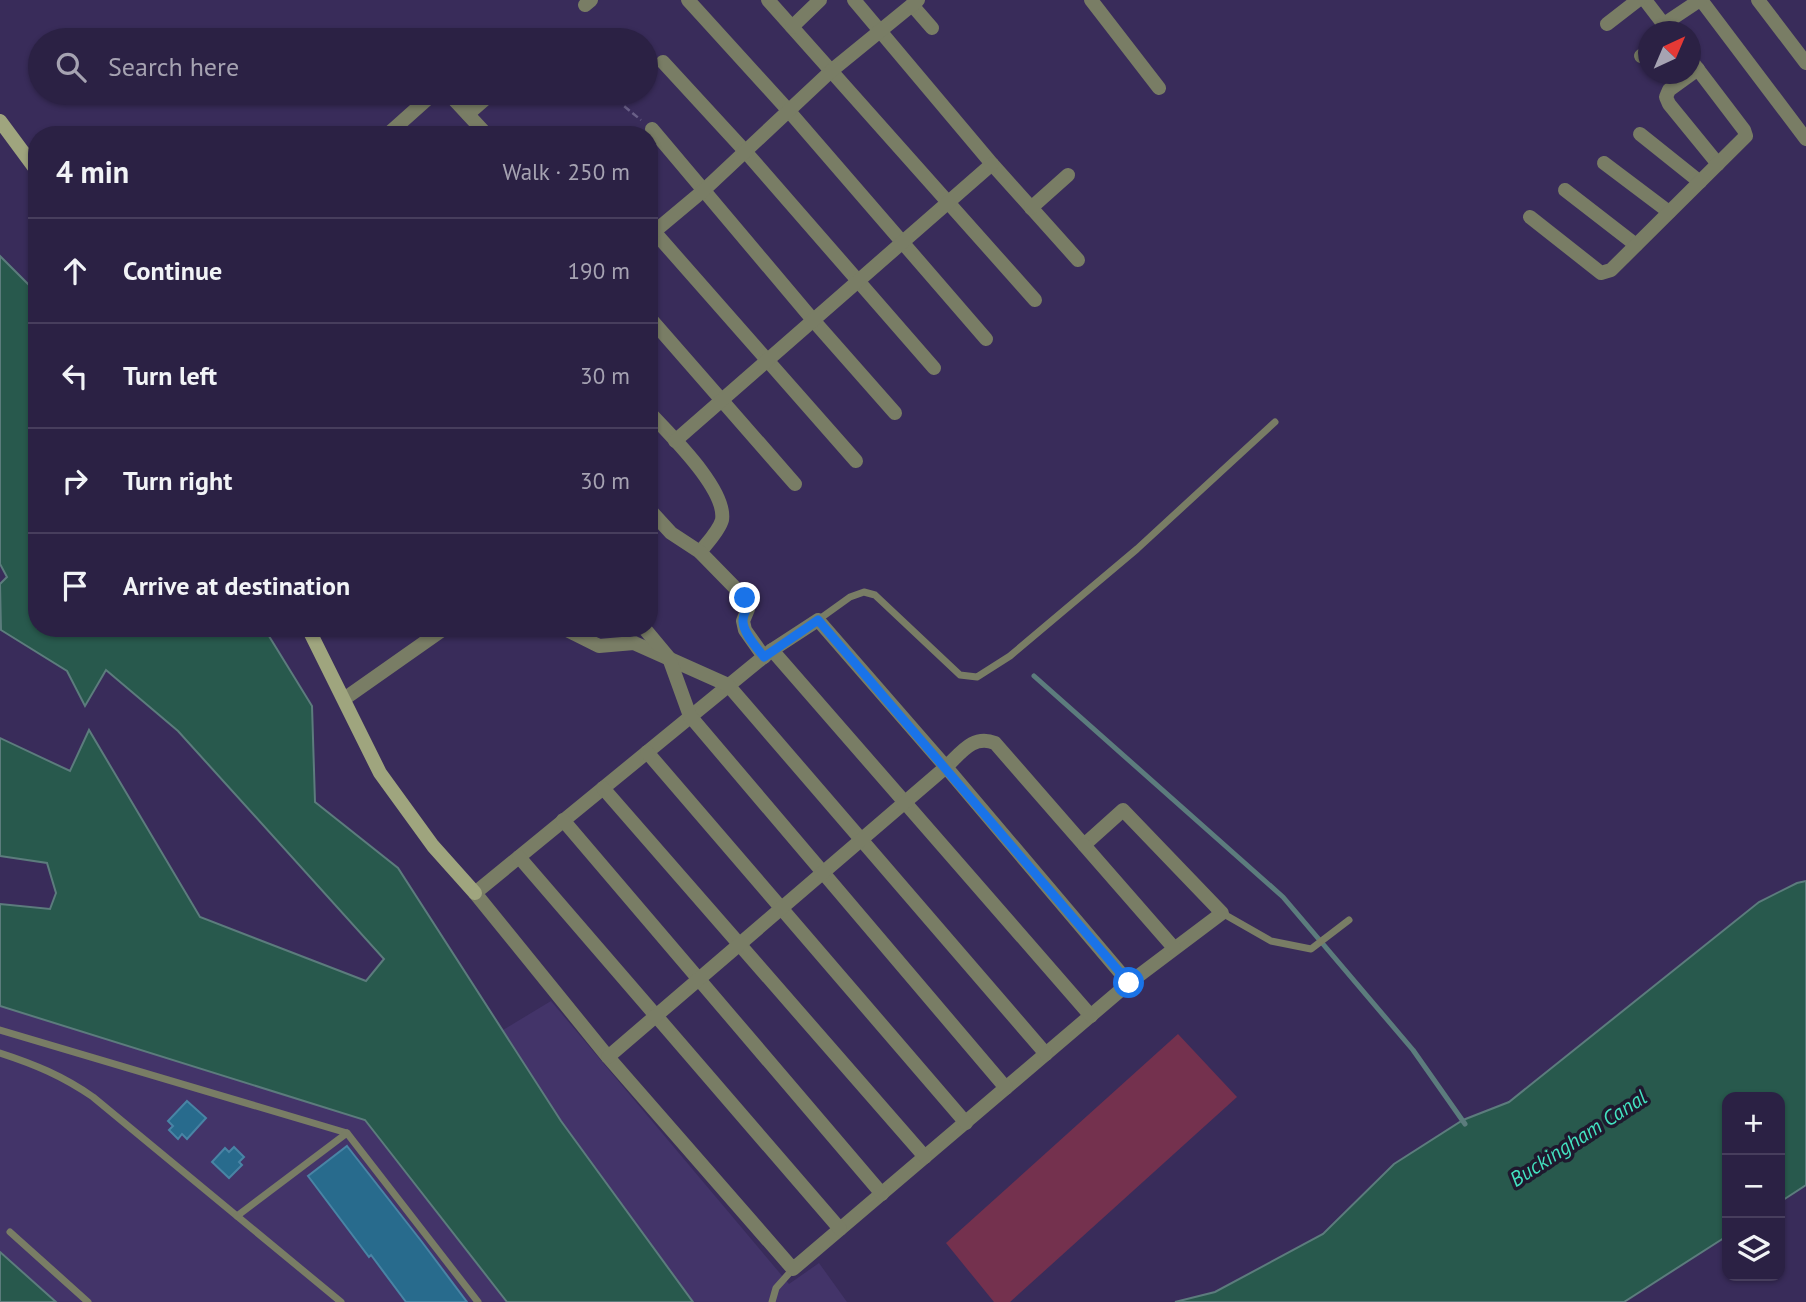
<!DOCTYPE html>
<html lang="en">
<head>
<meta charset="utf-8">
<style>
  body { margin:0; font-family:"PT Sans",sans-serif; background:#372e4f; color:#f1f3f6 }
  .controls { position:absolute; right:21px; bottom:21px; display:grid; overflow:hidden; border-radius:14px; box-shadow:0 2px 5px #0004 }
  .controls button { width:63px; height:63px; display:grid; place-items:center; padding:0; border:0; border-bottom:2px solid #473e5d; background:#2b2144; color:#f1f3f6; font:35px sans-serif }
  .compass { position:absolute; left:1638px; top:21px; width:63px; height:63px; border-radius:50%; background:#2b2144; box-shadow:0 2px 5px #0004; rotate:44deg }
  .stop { position:absolute; width:21px; height:21px; margin:-16px; border:5px solid #1a73e8; border-radius:50%; background:#fff }
  .stop.end { background:#1a73e8; border-color:#fff; box-shadow:0 2px 7px #0008 }
  .list { margin:0; padding:0; list-style:none }
  h2 { display:flex; justify-content:space-between; align-items:center; height:91px; margin:0; padding:0 28px; font-size:30px }
  h2 small { font-size:23px; font-weight:400; color:#a6a3b2 }
  .list li { display:grid; grid-template-columns:46px 1fr auto; gap:21px; align-items:center; box-sizing:border-box; height:105px; padding:0 28px; border-top:2px solid #473e5d }
  .list b { display:block; font-size:26px; white-space:nowrap }
  .list em { font-size:23px; font-style:normal; color:#a6a3b2 }
  .icon { flex:none; width:38px; height:38px; fill:none; stroke:currentColor; stroke-width:2; stroke-linecap:round; stroke-linejoin:round }
  .map { position:relative; flex:none; width:1806px; height:1302px; overflow:hidden }
  .search { position:absolute; background:#2b2144; box-shadow:0 2px 5px #0004; left:28px; top:28px; width:630px; height:77px; display:flex; align-items:center; gap:18px; box-sizing:border-box; padding:0 24px; border-radius:38px; color:#a6a3b2; font-size:26px }
  .panel { position:absolute; background:#2b2144; box-shadow:0 2px 5px #0004; left:28px; top:126px; width:630px; height:511px; border-radius:28px }
  .map>svg:first-child { display:block }
  .built { fill:#433469 }
  .green { fill:#74314e }
  .water { fill:#28594d; stroke:#5c7c7d; stroke-width:2 }
  .lines { fill:none; stroke-linecap:round; stroke-linejoin:round }
  .stream { stroke:#5c7c7d; stroke-width:5 }
  .building { fill:#286b8d; stroke:#4984a5; stroke-width:2 }
  .path { stroke:#695f87; stroke-width:2.5; stroke-dasharray:7 3.5; stroke-linecap:butt }
  .lane { stroke:#797d65; stroke-width:7 }
  .street { stroke:#797d65; stroke-width:14 }
  .secondary { stroke:#9fa57e; stroke-width:14 }
  .route { stroke:#1a73e8; stroke-width:9 }
  .labels { text-anchor:middle; dominant-baseline:central; stroke-width:7; stroke-linejoin:round; paint-order:stroke }
  .water-label { font-size:21px; font-style:italic; fill:#43e2c0; stroke:#1f192e }
</style>
</head>
<body>
<div class="map">
<svg width="1806" height="1302" viewBox="0 0 1806 1302">
  <rect width="100%" height="100%" fill="#392c5a"/>
  <g class="built">
    <path d="M 551,1001 L 789,1284 L 819,1263 L 847,1302 L 693,1302 L 561,1121 L 503,1030 Z"/>
    <path d="M 0,1006 L 365,1120 L 507,1302 L 56,1302 L 0,1252 Z"/>
  </g>
  <path class="green" d="M 1178,1034 L 1237,1097 L 1010,1302 L 994,1302 L 946,1243 Z"/>
  <g class="water">
    <path d="M 0,256 L 37,293 L 37,628 L 264,628 L 312,706 L 315,802 L 398,868 L 561,1121 L 693,1302 L 507,1302 L 365,1120 L 0,1006 L 0,904 L 50,909 L 56,893 L 47,863 L 0,856 L 0,738 L 70,771 L 89,730 L 200,917 L 366,981 L 384,959 L 178,731 L 106,670 L 85,706 L 67,671 L 1,630 L 0,584 L 7,577 L 0,564 Z"/>
    <path d="M 1806,881 L 1806,1185 L 1780,1202 L 1780,1097 L 1727,1097 L 1727,1236 L 1624,1302 L 1175,1302 L 1215,1292 L 1323,1234 L 1394,1164 L 1463,1120 L 1509,1102 L 1759,902 L 1797,883 Z"/>
    <path d="M 0,1252 L 56,1302 L 0,1302 Z"/>
  </g>
  <g class="lines">
    <path class="stream" d="M 1034,676 L 1283,897 L 1413,1050 L 1465,1124"/>
  </g>
  <g class="building">
    <path d="M 187,1101 L 206,1118 L 187,1139 L 182,1134 L 178,1139 L 169,1130 L 173,1126 L 168,1121 Z"/>
    <path d="M 347,1146 L 422,1242 L 467,1302 L 406,1302 L 371,1255 L 369,1257 L 308,1176 Z"/>
    <path d="M 234,1147 L 244,1157 L 239,1162 L 242,1165 L 229,1178 L 212,1162 L 225,1148 L 229,1152 Z"/>
  </g>
  <g class="lines">
    <path class="path" d="M 608,93 L 641,120"/>
    <g class="lane">
      <path d="M 818,620 L 850,597 L 864,592 L 875,595 L 960,675 L 977,677 L 1010,656 L 1137,549 L 1275,422"/>
      <path d="M 1222,913 L 1271,941 L 1311,949 L 1349,920"/>
      <path d="M 0,1030 L 347,1133 L 478,1302"/>
      <path d="M 0,1053 C 34,1064 63,1076 93,1097 L 341,1302"/>
      <path d="M 237,1216 L 347,1133"/>
      <path d="M 10,1232 L 88,1302"/>
      <path d="M 772,1302 L 776,1288 L 793,1269"/>
    </g>
    <g class="street">
      <path d="M 688,0 L 788,110 L 986,339"/>
      <path d="M 768,0 L 1035,300"/>
      <path d="M 854,0 L 992,164 L 1078,260"/>
      <path d="M 1091,0 L 1159,88"/>
      <path d="M 1645,0 L 1668,30"/>
      <path d="M 1701,0 L 1806,139"/>
      <path d="M 1758,0 L 1806,63"/>
      <path d="M 585,5 L 591,0"/>
      <path d="M 912,5 L 932,28"/>
      <path d="M 1607,24 L 1638,0"/>
      <path d="M 1664,24 L 1700,0"/>
      <path d="M 792,27 L 820,0"/>
      <path d="M 1641,56 L 1648,51"/>
      <path d="M 663,62 L 744,150 L 934,368"/>
      <path d="M 1698,69 L 1669,90 L 1666,97 L 1669,104 L 1718,164"/>
      <path d="M 448,93 L 487,135"/>
      <path d="M 468,114 L 492,93"/>
      <path d="M 652,129 L 813,320 L 895,413"/>
      <path d="M 1640,134 L 1700,182"/>
      <path d="M 387,135 L 434,93"/>
      <path d="M 1604,163 L 1669,212"/>
      <path d="M 1565,190 L 1636,245"/>
      <path d="M 1031,208 L 1068,175"/>
      <path d="M 1530,217 L 1601,273 L 1611,270 L 1746,136 L 1744,130 L 1690,59"/>
      <path d="M 650,227 L 856,461"/>
      <path d="M 649,236 L 704,190 L 831,71 L 918,0"/>
      <path d="M 649,317 L 795,484"/>
      <path d="M 649,412 C 669,434 727,489 722,520 C 719,531 707,543 700,552"/>
      <path d="M 675,441 L 992,164"/>
      <path d="M 649,509 L 671,533 L 700,552 L 745,598 L 748,609 L 743,621 L 745,630 L 764,657"/>
      <path d="M 818,620 L 946,767 C 961,753 973,734 995,743 L 1084,845 L 1123,810 L 1222,913 L 1129,983 L 793,1269 L 608,1057 L 475,893 L 772,650 Z"/>
      <path d="M 563,628 L 599,646 L 634,643 L 728,685 L 1046,1054"/>
      <path d="M 644,628 L 669,658 L 690,716 L 1006,1088"/>
      <path d="M 772,650 L 1091,1016"/>
      <path d="M 344,699 L 445,628"/>
      <path d="M 647,752 L 966,1123"/>
      <path d="M 603,788 L 925,1157"/>
      <path d="M 563,820 L 882,1194"/>
      <path d="M 1084,845 L 1174,948"/>
      <path d="M 519,857 L 840,1229"/>
      <path d="M 608,1057 L 946,767 L 1129,983"/>
    </g>
    <g class="secondary">
      <path d="M 0,121 L 37,171"/>
      <path d="M 308,628 L 380,773 L 433,846 L 475,893"/>
    </g>
  </g>
  <g class="lines">
    <path class="route" d="M 745,598 C 749,613 744,609 743,620 C 742,632 757,648 764,657 L 818,620 L 1129,983"/>
  </g>
  <g class="labels">
    <g class="water-label">
      <text transform="translate(1578 1138) rotate(-33)">Buckingham Canal</text>
    </g>
  </g>
</svg>
<div class="controls">
<button>+</button>
<button>−</button>
<button><svg class="icon" aria-label="layers" viewBox="0 0 24 24"><path d="M12 4l9 5-9 5-9-5zM3 14l9 5 9-5"/></svg></button>
</div>
<svg class="compass" viewBox="-18 -18 36 36"><path d="M0-13l5 13h-10z" fill="#e53935"/><path d="M0 13l5-13h-10z" fill="#a6a3b2"/></svg>
<div class="stop" style="left:1129px;top:983px"></div>
<div class="stop end" style="left:745px;top:598px"></div>
<div class="search"><svg class="icon" aria-label="search" viewBox="0 0 24 24"><circle cx="10" cy="10" r="6"/><path d="M15 15l6 6"/></svg>Search here</div>
<section class="panel">
<h2>4 min<small>Walk · 250 m</small></h2>
<ul class="list">
<li><svg class="icon" aria-label="ahead" viewBox="0 0 24 24"><path d="M12 20V5M6 11l6-6 6 6"/></svg><div><b>Continue</b></div><em>190 m</em></li>
<li><svg class="icon" aria-label="left" viewBox="0 0 24 24"><path d="M17 20v-9H6M10 6l-5 5 5 5"/></svg><div><b>Turn left</b></div><em>30 m</em></li>
<li><svg class="icon" aria-label="right" viewBox="0 0 24 24"><path d="M7 20v-9h11M14 6l5 5-5 5"/></svg><div><b>Turn right</b></div><em>30 m</em></li>
<li><svg class="icon" aria-label="arrive" viewBox="0 0 24 24"><path d="M6 21V4h12l-3 4 3 4H6"/></svg><div><b>Arrive at destination</b></div></li>
</ul>
</section>
</div>
</body>
</html>
